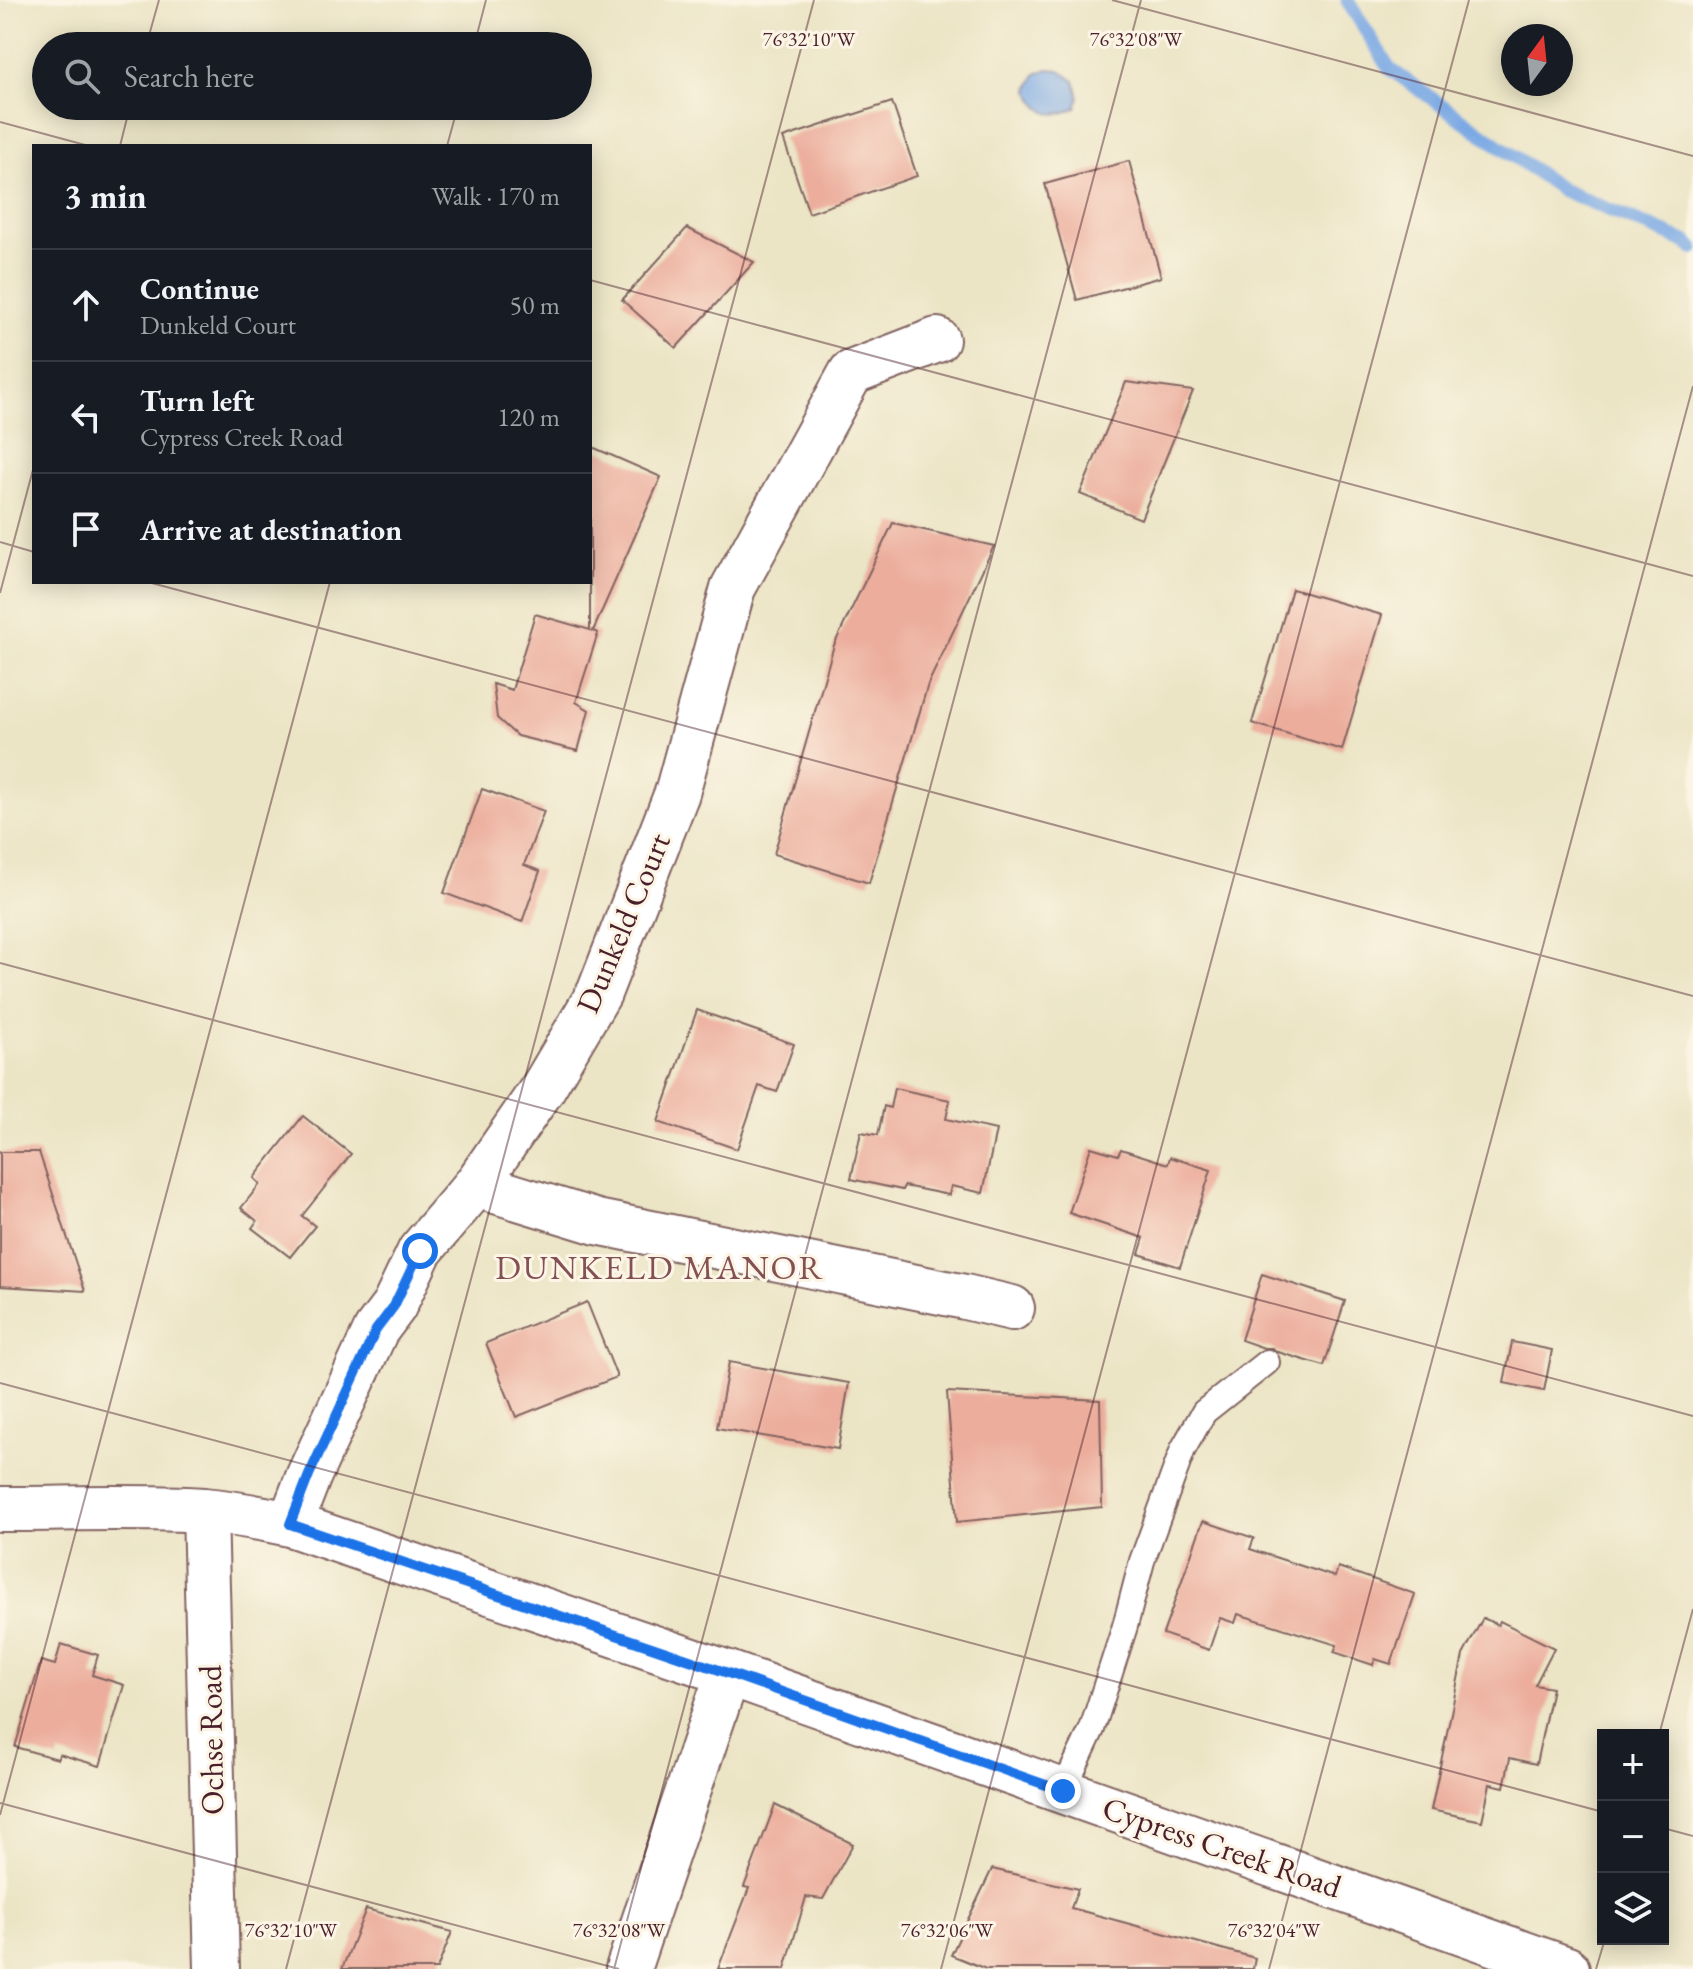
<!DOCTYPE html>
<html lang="en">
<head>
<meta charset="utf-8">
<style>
  body { margin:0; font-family:"EB Garamond",serif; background:#242831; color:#f1f3f6 }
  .controls { position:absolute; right:24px; bottom:24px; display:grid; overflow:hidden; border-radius:0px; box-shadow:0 4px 20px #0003 }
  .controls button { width:72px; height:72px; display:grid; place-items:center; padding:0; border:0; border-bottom:2px solid #363941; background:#171b24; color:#f1f3f6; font:40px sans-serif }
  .compass { position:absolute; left:1501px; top:24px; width:72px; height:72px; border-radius:50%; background:#171b24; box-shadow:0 4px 20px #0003; rotate:15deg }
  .stop { position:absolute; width:24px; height:24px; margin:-18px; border:6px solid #1a73e8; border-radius:50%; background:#fff }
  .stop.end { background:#1a73e8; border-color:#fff; box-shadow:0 2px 8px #0008 }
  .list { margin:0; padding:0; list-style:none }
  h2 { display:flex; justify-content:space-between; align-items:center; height:104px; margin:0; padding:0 32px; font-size:34px }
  h2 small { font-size:26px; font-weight:400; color:#9ea1a6 }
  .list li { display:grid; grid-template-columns:52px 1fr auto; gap:24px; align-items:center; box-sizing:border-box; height:112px; padding:0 32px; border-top:2px solid #363941 }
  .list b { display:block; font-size:30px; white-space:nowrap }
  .list p { margin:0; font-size:26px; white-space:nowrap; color:#9ea1a6 }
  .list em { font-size:26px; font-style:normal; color:#9ea1a6 }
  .icon { flex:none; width:44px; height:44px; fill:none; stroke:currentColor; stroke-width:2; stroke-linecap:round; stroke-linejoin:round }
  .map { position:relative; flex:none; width:1693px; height:1969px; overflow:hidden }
  .search { position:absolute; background:#171b24; box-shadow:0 4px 20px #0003; left:32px; top:32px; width:560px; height:88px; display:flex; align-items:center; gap:20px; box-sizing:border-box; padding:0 28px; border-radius:44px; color:#9ea1a6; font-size:30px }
  .panel { position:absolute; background:#171b24; box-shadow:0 4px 20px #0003; left:32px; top:144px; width:560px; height:440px; border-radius:0px }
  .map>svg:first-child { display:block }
  .water { fill:#7aa9e4; stroke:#626488; stroke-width:2 }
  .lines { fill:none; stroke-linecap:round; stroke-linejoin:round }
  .stream { stroke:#7aa9e4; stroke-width:14 }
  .building { fill:#ecad9c }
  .service-casing { stroke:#826461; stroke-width:28 }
  .minor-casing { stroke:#826461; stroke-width:48 }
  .service { stroke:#fff; stroke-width:24 }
  .minor { stroke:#fff; stroke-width:44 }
  .route { stroke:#1a73e8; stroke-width:10 }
  .ticks { fill:none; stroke:#4a1f2b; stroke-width:2; stroke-opacity:0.45 }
  .labels { text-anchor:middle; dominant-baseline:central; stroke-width:6; stroke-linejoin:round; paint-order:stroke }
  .street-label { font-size:32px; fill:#4a1f2b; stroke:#fcf5e5 }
  .neighbourhood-label { font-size:34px; letter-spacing:2px; fill:#835153; stroke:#fcf5e5 }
  .ticks-label { font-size:20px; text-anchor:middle; fill:#4a1f2b; stroke:#fcf5e5; stroke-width:6; stroke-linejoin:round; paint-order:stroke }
</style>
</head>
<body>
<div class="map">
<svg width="1693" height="1969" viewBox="0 0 1693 1969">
  <rect width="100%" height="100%" fill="#fcf5e5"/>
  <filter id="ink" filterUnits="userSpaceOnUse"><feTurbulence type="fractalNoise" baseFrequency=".0125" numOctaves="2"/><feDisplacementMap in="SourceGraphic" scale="16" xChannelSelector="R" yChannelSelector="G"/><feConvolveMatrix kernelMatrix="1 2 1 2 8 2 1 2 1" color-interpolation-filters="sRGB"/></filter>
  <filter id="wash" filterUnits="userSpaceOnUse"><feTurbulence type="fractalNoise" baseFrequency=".006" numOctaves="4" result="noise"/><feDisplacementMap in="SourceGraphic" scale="32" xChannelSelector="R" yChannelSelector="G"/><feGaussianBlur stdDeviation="1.8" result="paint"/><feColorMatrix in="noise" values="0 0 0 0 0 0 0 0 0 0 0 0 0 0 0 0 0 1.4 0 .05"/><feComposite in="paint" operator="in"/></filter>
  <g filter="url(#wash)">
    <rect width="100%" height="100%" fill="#ebe4c5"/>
    <path class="water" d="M 1048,69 L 1060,70 L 1075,81 L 1079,97 L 1076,108 C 1052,119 1039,115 1029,89 L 1036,74 Z"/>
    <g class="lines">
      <path class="stream" d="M 1347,0 L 1390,69 L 1562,190 L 1686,242 L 1693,248"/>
    </g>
    <g id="blocks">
      <g class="building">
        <path d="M 892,102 L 917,176 L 809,213 L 783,138 Z"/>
        <path d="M 1129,161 L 1161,277 L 1077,300 L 1045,184 Z"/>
        <path d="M 687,228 L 754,262 L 676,348 L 622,300 Z"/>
        <path d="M 1126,382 L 1193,391 L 1141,519 L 1080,494 Z"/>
        <path d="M 590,446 L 661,477 L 593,631 L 598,633 L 576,702 L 589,710 L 578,751 L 517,736 L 497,718 L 493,684 L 512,690 L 535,614 L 590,630 Z"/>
        <path d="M 893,523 L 994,546 L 928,684 L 869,883 L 774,854 L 834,645 Z"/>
        <path d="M 1292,589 L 1382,615 L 1342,750 L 1252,723 Z"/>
        <path d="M 482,789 L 544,811 L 524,865 L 540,871 L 522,922 L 444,893 Z"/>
        <path d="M 697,1010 L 794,1044 L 777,1092 L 759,1086 L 737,1149 L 658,1122 Z"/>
        <path d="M 894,1088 L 950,1100 L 946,1119 L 996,1130 L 983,1193 L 951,1186 L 949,1195 L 904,1186 L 902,1190 L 851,1179 L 861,1132 L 878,1135 L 884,1106 L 890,1108 Z"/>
        <path d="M 303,1116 L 351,1154 L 302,1216 L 315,1226 L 290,1257 L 252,1228 L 257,1221 L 241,1208 L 260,1184 L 254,1178 Z"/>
        <path d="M 1091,1147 L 1118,1155 L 1121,1149 L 1168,1164 L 1170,1157 L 1211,1170 L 1180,1267 L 1139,1254 L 1144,1238 L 1069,1213 Z"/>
        <path d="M 0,1152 L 39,1152 L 85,1291 L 0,1286 Z"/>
        <path d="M 1262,1274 L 1345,1301 L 1324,1366 L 1278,1352 L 1272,1348 L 1264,1348 L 1241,1340 Z"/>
        <path d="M 587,1302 L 617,1377 L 516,1417 L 486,1343 Z"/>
        <path d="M 1512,1342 L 1552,1350 L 1544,1391 L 1504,1383 Z"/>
        <path d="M 729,1362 L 849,1383 L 838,1449 L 717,1428 Z"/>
        <path d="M 947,1392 L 1100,1400 L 1102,1507 L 957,1522 Z"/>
        <path d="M 1203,1521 L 1254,1538 L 1250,1549 L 1335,1577 L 1338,1567 L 1415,1594 L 1391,1664 L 1375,1659 L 1373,1665 L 1334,1652 L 1337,1645 L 1238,1614 L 1235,1623 L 1220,1618 L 1209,1650 L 1163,1634 Z"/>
        <path d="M 1483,1618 L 1498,1625 L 1500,1621 L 1554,1648 L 1535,1685 L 1552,1688 L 1536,1764 L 1510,1758 L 1504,1787 L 1490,1784 L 1482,1821 L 1431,1810 L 1463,1655 Z"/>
        <path d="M 61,1644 L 98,1655 L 92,1675 L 124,1685 L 100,1766 L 59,1754 L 58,1759 L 15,1747 L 41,1661 L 55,1665 Z"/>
        <path d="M 775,1805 L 853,1844 L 823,1899 L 806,1897 L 785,1969 L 718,1969 L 749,1888 L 744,1887 Z"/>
        <path d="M 992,1869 L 1078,1889 L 1071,1908 L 1255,1958 L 1253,1969 L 986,1969 L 951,1955 Z"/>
        <path d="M 366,1909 L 452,1932 L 437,1969 L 342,1969 Z"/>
      </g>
    </g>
  </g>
  <g filter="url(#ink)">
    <use href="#blocks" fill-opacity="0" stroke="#826461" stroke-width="2"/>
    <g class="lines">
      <g class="service-casing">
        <path id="service" d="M 1063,1791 L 1092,1729 L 1125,1626 L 1142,1561 L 1183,1449 L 1204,1412 L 1267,1362"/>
      </g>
      <g class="minor-casing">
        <g id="minor">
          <path d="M 476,1185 L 597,1222 L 965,1297 L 1012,1308"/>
          <path d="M 0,1509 C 68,1509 137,1506 204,1510 C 233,1513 262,1518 290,1524 L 728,1673 L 1567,1969"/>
          <path d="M 205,1511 L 217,1969"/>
          <path d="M 290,1524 L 309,1475 L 376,1330 L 394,1306 L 420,1251 L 476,1185 L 543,1088 L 599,993 L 677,793 L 733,588 L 851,373 L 937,340"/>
          <path d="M 628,1969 L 728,1673"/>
        </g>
      </g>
      <use href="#service" class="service"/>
      <use href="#minor" class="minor"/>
    </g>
  </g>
  <g class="lines" filter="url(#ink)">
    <path class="route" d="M 420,1251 L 394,1306 L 376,1330 L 309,1475 L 290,1524 L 728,1673 L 1063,1791"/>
  </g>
  <path class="ticks" d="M 1112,0 L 1693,156M 146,46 L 159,0M 474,46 L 486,0M 0,122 L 89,146M 120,146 L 130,106M 447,146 L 458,106M 590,280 L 1693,576M 0,542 L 34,552M 148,582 L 1693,996M 0,593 L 34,466M 0,963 L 1693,1416M 0,1383 L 1603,1812M 1659,1735 L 1693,1609M 0,1803 L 619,1969M 0,1815 L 330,582M 1663,1828 L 1693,1836M 286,1969 L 814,0M 614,1969 L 1141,0M 941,1969 L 1469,0M 1269,1969 L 1693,386M 1596,1969 L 1605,1939"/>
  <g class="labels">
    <g class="street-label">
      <text transform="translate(623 923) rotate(-67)">Dunkeld Court</text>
      <text transform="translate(211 1740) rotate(-91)">Ochse Road</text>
      <text transform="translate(1222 1847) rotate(19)">Cypress Creek Road</text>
    </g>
    <g class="neighbourhood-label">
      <text x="660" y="1267">DUNKELD MANOR</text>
    </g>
  </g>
  <g class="ticks-label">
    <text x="809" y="46">76°32'10"W</text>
    <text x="1136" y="46">76°32'08"W</text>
    <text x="291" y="1937">76°32'10"W</text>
    <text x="619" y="1937">76°32'08"W</text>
    <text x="947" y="1937">76°32'06"W</text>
    <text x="1274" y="1937">76°32'04"W</text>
  </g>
</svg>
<div class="controls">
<button>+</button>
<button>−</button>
<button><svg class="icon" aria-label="layers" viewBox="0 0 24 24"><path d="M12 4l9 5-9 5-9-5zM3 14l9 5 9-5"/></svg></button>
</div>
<svg class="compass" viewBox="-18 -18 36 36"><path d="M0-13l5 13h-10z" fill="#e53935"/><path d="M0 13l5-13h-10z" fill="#9ea1a6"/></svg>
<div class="stop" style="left:420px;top:1251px"></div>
<div class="stop end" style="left:1063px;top:1791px"></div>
<div class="search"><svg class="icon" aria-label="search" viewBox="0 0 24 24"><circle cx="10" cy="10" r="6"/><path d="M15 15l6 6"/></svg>Search here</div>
<section class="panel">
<h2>3 min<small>Walk · 170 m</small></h2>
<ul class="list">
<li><svg class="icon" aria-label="ahead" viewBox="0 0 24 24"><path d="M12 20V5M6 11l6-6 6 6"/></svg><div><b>Continue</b><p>Dunkeld Court</p></div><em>50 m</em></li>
<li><svg class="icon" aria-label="left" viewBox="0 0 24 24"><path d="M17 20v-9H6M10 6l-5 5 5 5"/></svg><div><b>Turn left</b><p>Cypress Creek Road</p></div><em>120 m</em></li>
<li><svg class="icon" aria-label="arrive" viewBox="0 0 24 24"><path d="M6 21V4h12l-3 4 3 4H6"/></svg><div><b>Arrive at destination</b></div></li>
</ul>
</section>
</div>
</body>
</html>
